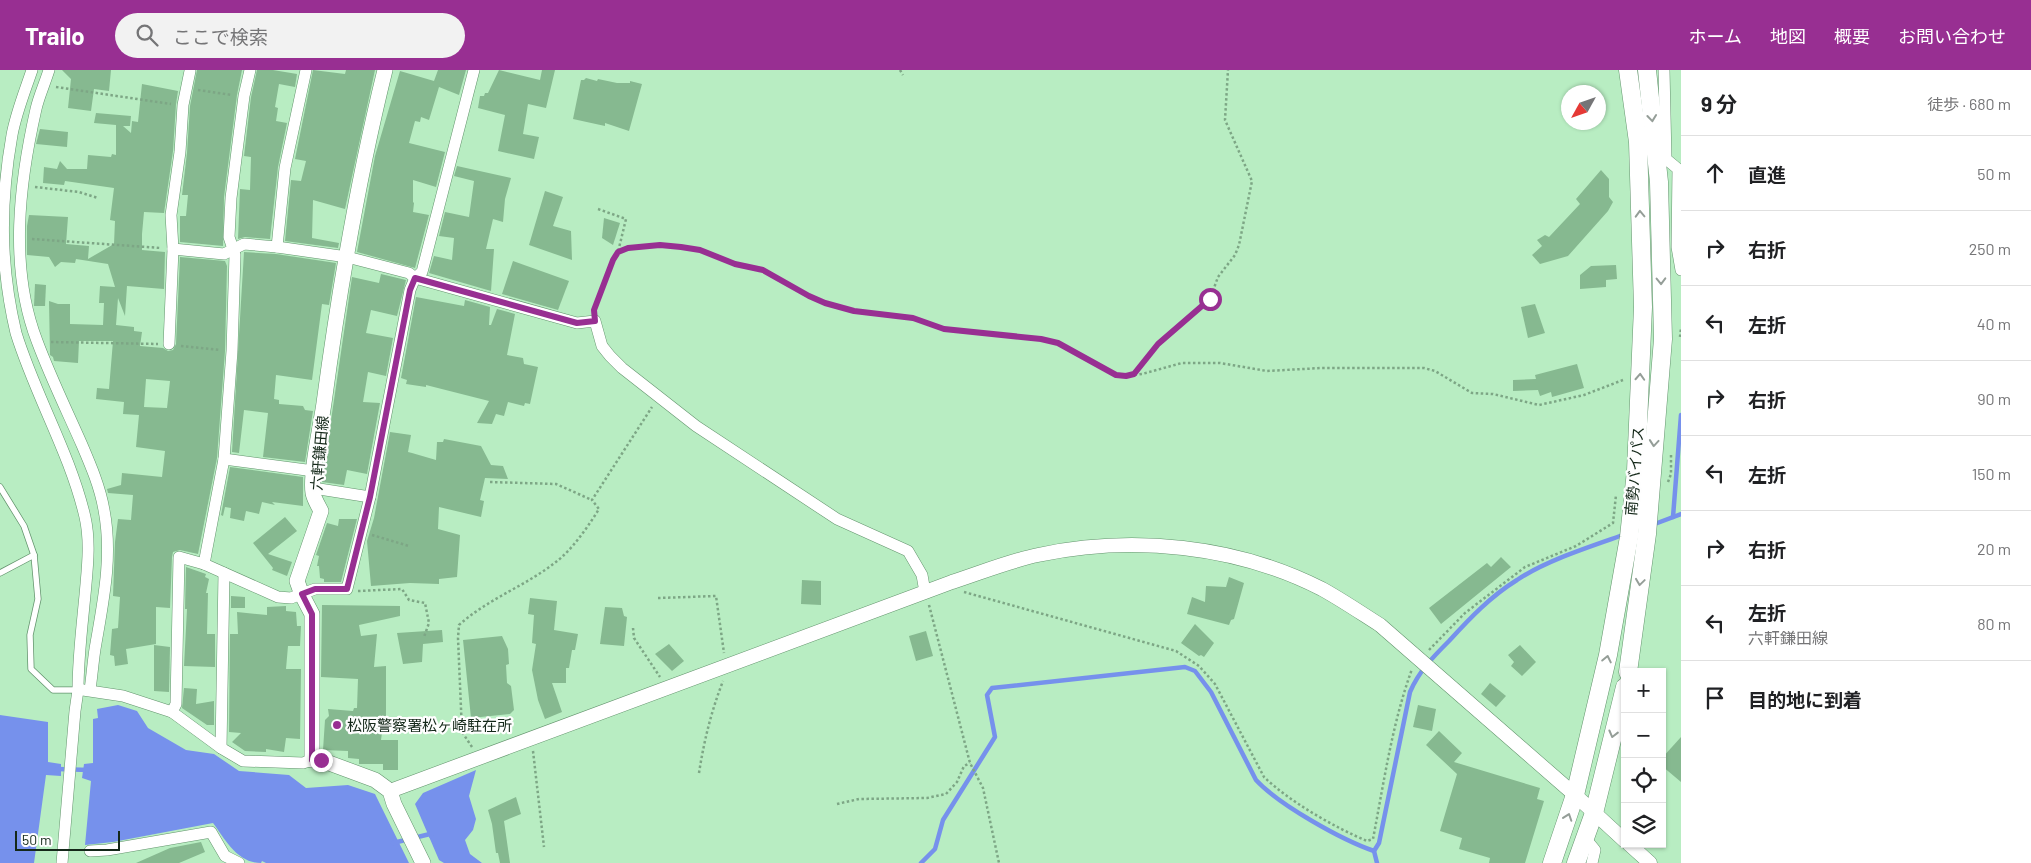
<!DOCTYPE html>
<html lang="ja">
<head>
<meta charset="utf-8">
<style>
  body { margin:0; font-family:Barlow,"Noto Sans JP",sans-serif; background:#f2f2f2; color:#202124 }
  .controls { position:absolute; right:15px; bottom:15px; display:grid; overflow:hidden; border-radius:0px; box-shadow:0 1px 4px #0004 }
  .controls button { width:45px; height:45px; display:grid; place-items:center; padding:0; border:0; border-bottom:1px solid #e0e0e0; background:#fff; color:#202124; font:25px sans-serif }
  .compass { position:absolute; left:1561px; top:15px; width:45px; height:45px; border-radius:50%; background:#fff; box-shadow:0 1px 4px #0004; rotate:230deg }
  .scale { position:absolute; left:15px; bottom:12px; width:105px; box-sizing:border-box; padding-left:5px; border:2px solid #142819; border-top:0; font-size:14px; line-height:18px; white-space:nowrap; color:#142819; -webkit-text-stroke:4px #fefefe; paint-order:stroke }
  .stop { position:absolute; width:15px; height:15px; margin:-11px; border:4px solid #982f92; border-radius:50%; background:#fff }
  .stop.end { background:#982f92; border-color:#fff; box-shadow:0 1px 5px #0008 }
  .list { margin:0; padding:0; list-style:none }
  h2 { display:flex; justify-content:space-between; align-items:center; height:65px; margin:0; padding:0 20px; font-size:21px }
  h2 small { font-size:16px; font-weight:400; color:#757577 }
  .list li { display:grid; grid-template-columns:32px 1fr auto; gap:15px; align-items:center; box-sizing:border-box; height:75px; padding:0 20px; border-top:1px solid #e0e0e0 }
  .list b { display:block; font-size:19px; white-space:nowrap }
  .list p { margin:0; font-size:16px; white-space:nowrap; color:#757577 }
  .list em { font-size:16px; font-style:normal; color:#757577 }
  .icon { flex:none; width:28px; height:28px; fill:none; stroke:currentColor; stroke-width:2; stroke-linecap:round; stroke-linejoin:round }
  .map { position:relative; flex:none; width:1681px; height:793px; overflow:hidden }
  header { display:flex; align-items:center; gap:30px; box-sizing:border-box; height:70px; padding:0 25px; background:#982f92; color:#fff }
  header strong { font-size:24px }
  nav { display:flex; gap:28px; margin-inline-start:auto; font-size:18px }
  .search { width:350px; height:45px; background:#f2f2f2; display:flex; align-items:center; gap:12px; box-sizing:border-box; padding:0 18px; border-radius:28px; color:#757577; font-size:19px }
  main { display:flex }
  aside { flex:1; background:#fff }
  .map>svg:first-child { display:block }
  .water { fill:#7691ec }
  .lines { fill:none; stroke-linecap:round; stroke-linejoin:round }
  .stream { stroke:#7691ec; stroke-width:4.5 }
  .building { fill:#86b990; fill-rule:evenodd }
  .service-casing { stroke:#63946d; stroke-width:7 }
  .minor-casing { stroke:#63946d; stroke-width:12 }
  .tertiary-casing { stroke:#63946d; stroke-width:15 }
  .secondary-casing { stroke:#63946d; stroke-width:16 }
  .trunk-casing { stroke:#63946d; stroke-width:19 }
  .path { stroke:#7da685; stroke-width:2.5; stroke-dasharray:2.5 2.5; stroke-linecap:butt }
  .service { stroke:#fff; stroke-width:5.5 }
  .minor { stroke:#fff; stroke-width:11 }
  .tertiary { stroke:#fff; stroke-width:14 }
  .secondary { stroke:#fff; stroke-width:15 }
  .trunk { stroke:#fff; stroke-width:18 }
  .oneway { stroke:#959e98 }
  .route { stroke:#982f92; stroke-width:6 }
  .poi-dot { fill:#982f92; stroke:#fefefe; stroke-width:2 }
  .labels { text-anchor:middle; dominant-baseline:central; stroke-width:4.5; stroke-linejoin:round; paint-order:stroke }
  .street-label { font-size:15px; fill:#142819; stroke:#fefefe }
  .poi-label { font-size:15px; fill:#142819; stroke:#fefefe; text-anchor:start }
</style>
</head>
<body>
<header>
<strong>Trailo</strong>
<div class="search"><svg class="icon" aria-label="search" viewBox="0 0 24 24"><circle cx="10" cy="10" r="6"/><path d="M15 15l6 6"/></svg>ここで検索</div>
<nav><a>ホーム</a><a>地図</a><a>概要</a><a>お問い合わせ</a></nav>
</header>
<main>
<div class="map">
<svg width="1681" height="793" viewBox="0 0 1681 793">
  <rect width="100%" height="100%" fill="#b8edc2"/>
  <g class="water">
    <path d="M 118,635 L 137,641 L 148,658 L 186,680 L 214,684 L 239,701 L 289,705 L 306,718 L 348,715 L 375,724 L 409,793 L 266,793 L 262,791 L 261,793 C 237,793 225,769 213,753 L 113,772 L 85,775 L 91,711 L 82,708 L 84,694 L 93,693 L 93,649 L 98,648 L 97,639 Z"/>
    <path d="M 0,645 L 48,652 L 48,692 L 61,694 L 61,706 L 46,705 L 34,793 L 0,793 Z"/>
    <path d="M 476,700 L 469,726 L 476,749 L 473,760 L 465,770 L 470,784 L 482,793 L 444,793 L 439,790 L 415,734 L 423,723 Z"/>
  </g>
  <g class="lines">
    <g class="stream">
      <path d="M 1673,447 L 1681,345"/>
      <path d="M 1652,455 L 1681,444"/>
      <path d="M 57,699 L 89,700"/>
      <path d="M 393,773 L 430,764 L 431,766"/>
      <path d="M 921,793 L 935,779 L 943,750 L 995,667 L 987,625 L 992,618 L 1185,597 L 1195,601 L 1211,622 L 1256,710 C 1279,735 1342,770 1374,781"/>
      <path d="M 1377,793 L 1374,781 L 1379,773 L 1410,622 C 1419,601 1433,587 1449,571 C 1470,548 1491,526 1517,510 C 1547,490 1592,476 1626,464"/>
    </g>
  </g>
  <g class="building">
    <path d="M 62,0 L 111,0 L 109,21 L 94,19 L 91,41 L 68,38 L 71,9 Z"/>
    <path d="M 197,0 L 242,0 L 237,25 L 224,127 L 223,176 L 180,172 L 180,146 L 186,146 L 188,125 L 182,125 L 187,83 L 190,36 Z"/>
    <path d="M 257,0 L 273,0 L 297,4 L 295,17 L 279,14 L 275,37 L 278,38 L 276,51 L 287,53 L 278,97 L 270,169 L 245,167 L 238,169 L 240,119 L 250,120 L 251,87 L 244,86 L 251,27 Z"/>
    <path d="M 313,0 L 345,4 L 346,0 L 375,0 L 345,139 L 313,130 L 312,168 L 339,173 L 338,178 L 285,171 L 291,110 L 301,111 L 306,91 L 295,89 Z"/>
    <path d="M 438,0 L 466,0 L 459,25 L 439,17 L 429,50 L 421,47 L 420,52 L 415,51 L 409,73 L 445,82 L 436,117 L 413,110 L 413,132 L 414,133 L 413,142 L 429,145 L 415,198 L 357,182 L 375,86 L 400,1 L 434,11 Z"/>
    <path d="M 499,0 L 540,10 L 542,0 L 555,0 L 546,38 L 528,34 L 523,64 L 539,67 L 534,89 L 498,81 L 505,45 L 478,38 L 480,26 L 484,26 L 485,23 L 488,23 Z"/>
    <path d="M 586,8 L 597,11 L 598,9 L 617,13 L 630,13 L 630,11 L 642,14 L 629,61 L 605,53 L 605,56 L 573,49 L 581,10 L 584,10 Z"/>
    <path d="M 142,14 L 178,21 L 176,34 L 173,81 L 164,143 L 144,142 L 142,164 L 142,180 L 165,182 L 164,219 L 127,216 L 125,246 L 118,228 L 116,255 L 134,257 L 134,261 L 142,262 L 140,276 L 163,278 L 168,281 L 173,280 L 176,274 L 180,187 L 225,191 L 227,196 L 225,281 L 217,388 L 198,484 L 180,480 L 173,482 L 172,487 L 170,538 L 156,537 L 156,574 L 126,579 L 128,594 L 115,596 L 114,586 L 110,585 L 112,559 L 118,558 L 120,527 L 113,526 L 115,472 L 118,449 L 131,450 L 133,425 L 108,423 L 107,419 L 121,415 L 122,403 L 162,407 L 165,381 L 136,377 L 139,345 L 123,344 L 124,332 L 96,329 L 97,318 L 109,319 L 113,271 L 79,271 L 78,293 L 54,291 L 53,287 L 50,285 L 49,231 L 58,234 L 70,234 L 70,254 L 103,255 L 104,233 L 99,233 L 100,216 L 115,217 L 108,194 L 76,189 L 75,193 L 61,192 L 55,197 L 49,187 L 27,185 L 27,156 L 29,145 L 68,147 L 66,174 L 89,176 L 88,189 L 114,174 L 115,151 L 110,150 L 114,118 L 65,111 L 64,115 L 43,113 L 44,97 L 57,99 L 60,91 L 67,99 L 87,99 L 88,85 L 111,87 L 112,84 L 116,85 L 116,55 L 94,53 L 96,43 L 131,46 L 130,56 L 123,56 L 131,63 L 132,51 L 138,52 ZM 146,309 L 170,311 L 167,338 L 144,337 Z"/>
    <path d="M 40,59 L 68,62 L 67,77 L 36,74 Z"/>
    <path d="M 457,96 L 511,108 L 505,129 L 503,152 L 493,149 L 486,179 L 494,179 L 491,221 L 429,203 L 434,186 L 452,190 L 454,168 L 439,166 L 445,142 L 469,147 L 474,111 L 454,106 Z"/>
    <path d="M 1601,100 L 1609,109 L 1609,127 L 1613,132 L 1608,141 L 1568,186 L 1540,194 L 1532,185 L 1542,176 L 1537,170 L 1545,165 L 1549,167 L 1580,134 L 1576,129 Z"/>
    <path d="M 545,121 L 563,127 L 553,156 L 571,161 L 572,190 L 529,175 Z"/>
    <path d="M 604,148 L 620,153 L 613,175 L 602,168 Z"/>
    <path d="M 244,182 L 276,184 L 336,193 L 329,235 L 322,234 L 312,310 L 276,305 L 274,329 L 279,330 L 279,334 L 303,336 L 305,340 L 313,341 L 305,392 L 263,387 L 268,343 L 244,340 L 239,383 L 232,382 Z"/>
    <path d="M 513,191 L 569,211 L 558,240 L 502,224 Z"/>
    <path d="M 1616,195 L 1617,209 L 1606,210 L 1606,217 L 1580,219 L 1580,205 L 1591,196 Z"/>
    <path d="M 381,204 L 406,210 L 397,246 L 371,240 L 366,263 L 393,268 L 386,306 L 368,302 L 363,332 L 380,333 L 367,404 L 347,400 L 344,415 L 322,412 L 352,207 L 379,213 Z"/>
    <path d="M 35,214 L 46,215 L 45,236 L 34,236 Z"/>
    <path d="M 416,227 L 464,236 L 465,230 L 490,237 L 489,255 L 491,255 L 497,239 L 515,244 L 507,285 L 523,288 L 524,294 L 538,297 L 530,334 L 525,333 L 524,336 L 508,332 L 504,346 L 496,344 L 492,354 L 477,353 L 489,331 L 426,315 L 426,317 L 406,314 L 407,310 L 401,308 Z"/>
    <path d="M 1535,234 L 1545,263 L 1528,268 L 1521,237 Z"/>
    <path d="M 1577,294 L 1584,318 L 1552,327 L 1551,322 L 1540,326 L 1538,320 L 1513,321 L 1513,310 L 1536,309 L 1535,305 Z"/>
    <path d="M 390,362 L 411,365 L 408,382 L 412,383 L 436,390 L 437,372 L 443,372 L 444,369 L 481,376 L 491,395 L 503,396 L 508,409 L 485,408 L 480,430 L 484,431 L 481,447 L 439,437 L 438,459 L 460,465 L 457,507 L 439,509 L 439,514 L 410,513 L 371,516 L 367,471 L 374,448 Z"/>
    <path d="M 230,397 L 303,407 L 303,436 L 272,432 L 275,435 L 262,432 L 259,444 L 246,441 L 244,451 L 230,448 L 231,438 L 225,437 L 223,446 L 221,445 Z"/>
    <path d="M 285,447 L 297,461 L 268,484 L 292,492 L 287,506 L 272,500 L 273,498 L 253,473 Z"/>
    <path d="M 339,449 L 357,449 L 341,512 L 324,512 L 324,509 L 320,508 L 319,496 L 317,496 L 319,486 L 316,485 L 327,453 L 338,456 Z"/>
    <path d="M 1501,487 L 1511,497 L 1441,554 L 1429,538 L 1487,493 L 1491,497 Z"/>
    <path d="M 186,497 L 206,504 L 205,507 L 209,509 L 206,523 L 208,523 L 207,564 L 215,564 L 215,597 L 184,596 L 187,539 L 185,539 Z"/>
    <path d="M 1229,507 L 1244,513 L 1234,549 L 1231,550 L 1229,555 L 1187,544 L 1192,527 L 1205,532 L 1206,516 L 1226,517 Z"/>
    <path d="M 802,510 L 821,511 L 821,535 L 801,534 Z"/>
    <path d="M 231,526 L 245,527 L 245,538 L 231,538 Z"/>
    <path d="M 530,528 L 557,531 L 554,560 L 578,564 L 575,580 L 572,580 L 569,598 L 566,598 L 566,613 L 552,613 L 562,642 L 545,649 L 538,630 L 532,600 L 536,574 L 532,573 L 534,545 L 528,544 Z"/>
    <path d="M 322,535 L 400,536 L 400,546 L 359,555 L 361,566 L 377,564 L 374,597 L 386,596 L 386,647 L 384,647 L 381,670 L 398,670 L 398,700 L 383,700 L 383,694 L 359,694 L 359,689 L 348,688 L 348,681 L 323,680 L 325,650 L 329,646 L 328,639 L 353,641 L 354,638 L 357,638 L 358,609 L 321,607 Z"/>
    <path d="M 286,536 L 286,541 L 296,542 L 297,556 L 301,556 L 300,576 L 288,576 L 286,599 L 301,599 L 300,669 L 286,668 L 284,682 L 266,679 L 266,682 L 245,681 L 232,672 L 241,663 L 229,662 L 230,564 L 238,564 L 237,542 L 267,545 L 267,537 Z"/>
    <path d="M 605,537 L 622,538 L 624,546 L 627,547 L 624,576 L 600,574 Z"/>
    <path d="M 1195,554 L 1214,573 L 1204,587 L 1201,585 L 1199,586 L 1181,573 Z"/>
    <path d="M 442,560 L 443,572 L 423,574 L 422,592 L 403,594 L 397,563 Z"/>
    <path d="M 926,561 L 933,586 L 916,591 L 909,566 Z"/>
    <path d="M 502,566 L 508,579 L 509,594 L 506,595 L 507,613 L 511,616 L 514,640 L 510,644 L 471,648 L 463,570 Z"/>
    <path d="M 669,574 L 684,591 L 672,601 L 655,584 Z"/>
    <path d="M 154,575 L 170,577 L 169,622 L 154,621 Z"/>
    <path d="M 1520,575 L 1536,592 L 1522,606 L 1511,596 L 1514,592 L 1508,585 Z"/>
    <path d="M 1490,613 L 1506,626 L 1496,637 L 1481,624 Z"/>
    <path d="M 184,618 L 197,619 L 196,634 L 214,631 L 214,655 L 207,655 L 182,638 Z"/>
    <path d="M 1418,635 L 1436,639 L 1432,661 L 1413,657 Z"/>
    <path d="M 1439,661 L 1462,683 L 1454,692 L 1540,718 L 1537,729 L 1544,731 L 1525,793 L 1489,793 L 1490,788 L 1459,779 L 1462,768 L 1440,761 L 1457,704 L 1426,675 Z"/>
    <path d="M 1681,667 L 1681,712 L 1662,696 L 1662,688 Z"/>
    <path d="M 516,727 L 521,744 L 504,751 L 510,793 L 500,793 L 498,783 L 496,783 L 492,754 L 488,740 Z"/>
    <path d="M 201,772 L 205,782 L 179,793 L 136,793 L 170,778 Z"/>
  </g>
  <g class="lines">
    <g class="service-casing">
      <g id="service">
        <path d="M 0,417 L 24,456 L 34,485 L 38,529 L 30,565 L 31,599 L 53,620 L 78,620"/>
        <path d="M 0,503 L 34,485"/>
      </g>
    </g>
    <g class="minor-casing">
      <g id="minor">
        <path d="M 32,0 C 25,21 16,43 12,65 C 0,133 0,196 16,263 C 35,325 70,383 85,447 C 90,469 88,492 86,514 C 83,549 78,585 78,620 L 75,641 L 62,793"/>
        <path d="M 49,0 C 45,13 39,26 36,39 C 19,114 9,198 37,271 C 50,306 67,341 82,375 C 91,396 100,417 104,440 C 113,487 103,532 95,579 C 93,592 92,606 90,620"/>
        <path d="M 250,0 L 244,26 L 231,128 L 229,167 L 235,185 L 232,281 L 224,389 L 204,494 L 278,527 L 291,528 L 315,519 L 347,519 L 370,427 L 410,220 L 415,208 L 422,202 L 474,0"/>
        <path d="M 1664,0 L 1666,89 L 1678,99 L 1677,177 L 1681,200"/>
        <path d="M 277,177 L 285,98 L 306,0"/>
        <path d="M 173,179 L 224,184 L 244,174 L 277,177 L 347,187 L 409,203 L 415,208 L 577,253 L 595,251 L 602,276 L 610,286 L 622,298 L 696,356 L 837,449 L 908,481 L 922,505 L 925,522"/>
        <path d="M 169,274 L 173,179 L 171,145 L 180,82 L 183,35 L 190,1"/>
        <path d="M 224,389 L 314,401"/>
        <path d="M 313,418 L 370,427"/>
        <path d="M 83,620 L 123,626 L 172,642 L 221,678 L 243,691 L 303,693 L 312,690"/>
        <path d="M 172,642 L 176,634 L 179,487 L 204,494"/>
        <path d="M 221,678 L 224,503"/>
        <path d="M 1585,768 L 1595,780 L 1592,793"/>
        <path d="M 90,781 L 107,780 L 211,762 L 225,786 L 239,793"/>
      </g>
    </g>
    <g class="tertiary-casing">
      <g id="tertiary">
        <path d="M 390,721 L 952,512 C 980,503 1009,491 1038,485 C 1132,465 1236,475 1322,519 C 1342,530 1361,543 1380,555 L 1575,725 L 1625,771"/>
        <path d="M 1629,774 L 1650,793"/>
      </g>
    </g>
    <g class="secondary-casing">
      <path id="secondary" d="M 385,0 C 358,109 339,221 324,333 C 321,355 310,403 313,423 C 314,429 318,435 321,441 L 297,511 L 302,525 L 312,544 L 312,690 L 321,690 L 375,710 L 390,721 L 394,734 L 423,793"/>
    </g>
    <g class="trunk-casing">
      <g id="trunk">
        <path d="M 1628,602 L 1647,464 L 1663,269 L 1659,112 L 1647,0"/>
        <path d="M 1552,793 L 1575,725 L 1608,585 L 1629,467 L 1636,401 L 1643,237 L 1638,72 L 1628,0"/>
        <path d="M 1576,793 L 1594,743 L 1625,617"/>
      </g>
    </g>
    <g class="path">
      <path d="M 900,0 L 903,5"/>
      <path d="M 56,17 L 171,34"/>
      <path d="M 198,20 L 232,25"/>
      <path d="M 35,117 L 79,122 L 98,128"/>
      <path d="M 598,139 L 626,149 L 618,182"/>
      <path d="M 32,169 L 161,178"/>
      <path d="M 594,240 L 613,190 L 618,182 L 628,178 L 660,175 L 681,177 L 700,180 L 735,194 L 763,200 L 809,226 L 825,233 L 854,241 L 913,248 L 944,259 L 1041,269 L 1058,273 L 1116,305 L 1126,306 L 1142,304 L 1182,293 L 1220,293 L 1267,301 L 1321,298 L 1424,298 L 1435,301 L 1472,323 L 1493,324 L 1539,335 L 1584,325 L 1623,310"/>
      <path d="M 1680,267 L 1681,258"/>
      <path d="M 51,272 L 158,274"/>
      <path d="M 181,276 L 220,280"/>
      <path d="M 1135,304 L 1158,274 L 1210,229 L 1218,207 L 1235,185 L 1239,175 L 1252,111 L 1225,50 L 1228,0"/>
      <path d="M 490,412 L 556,414 L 592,430"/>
      <path d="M 1668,412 L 1671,404 L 1671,384"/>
      <path d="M 372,465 L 409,476"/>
      <path d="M 358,521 L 402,519 L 409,530 L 425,533 L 429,553 L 424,567"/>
      <path d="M 964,522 L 1176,581 L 1199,596 L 1215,614 L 1264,707 C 1290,732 1334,757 1367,771 L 1373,769 C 1384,712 1392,654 1412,599"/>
      <path d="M 658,528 L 716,526 L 724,583"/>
      <path d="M 929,535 L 970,693 L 983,718 L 999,793"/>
      <path d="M 633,558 L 634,568 L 660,607"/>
      <path d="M 1429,580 L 1465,543 L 1525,497 L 1576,476 L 1613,453 L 1616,425"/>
      <path d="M 472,677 L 462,662 L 458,568 L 459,555 C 490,527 531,514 562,487 C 576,474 589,455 599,439 L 592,430 L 652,337"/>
      <path d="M 533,681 L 544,777"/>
      <path d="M 699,703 C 704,671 711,642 723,611"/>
      <path d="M 837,734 L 859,729 L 927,728 L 946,724 L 957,712 L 964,696 L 970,693"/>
    </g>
    <use href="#service" class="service"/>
    <use href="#minor" class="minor"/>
    <use href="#tertiary" class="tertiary"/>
    <use href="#secondary" class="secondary"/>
    <use href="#trunk" class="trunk"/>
  </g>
  <defs><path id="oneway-chevron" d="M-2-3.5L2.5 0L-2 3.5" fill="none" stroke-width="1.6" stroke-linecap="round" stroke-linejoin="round" transform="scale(1.25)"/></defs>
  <g class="oneway">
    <use href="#oneway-chevron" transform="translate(1652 48) rotate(84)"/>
    <use href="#oneway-chevron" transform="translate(1640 144) rotate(-92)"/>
    <use href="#oneway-chevron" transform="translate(1661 211) rotate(89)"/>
    <use href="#oneway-chevron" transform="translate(1640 307) rotate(-87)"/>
    <use href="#oneway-chevron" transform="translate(1654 373) rotate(95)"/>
    <use href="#oneway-chevron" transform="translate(1640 512) rotate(98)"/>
    <use href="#oneway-chevron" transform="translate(1607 589) rotate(-78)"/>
    <use href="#oneway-chevron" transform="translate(1613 664) rotate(104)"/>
    <use href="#oneway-chevron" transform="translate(1568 747) rotate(-71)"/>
  </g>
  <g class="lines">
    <path class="route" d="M 321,690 L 312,690 L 312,544 L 302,524 L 315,519 L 347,519 L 370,427 L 410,220 L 415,208 L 577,253 L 595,251 L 594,240 L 613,190 L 618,182 L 628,178 L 660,175 L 681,177 L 700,180 L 735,194 L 763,200 L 809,226 L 825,233 L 854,241 L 913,248 L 944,259 L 1041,269 L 1058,273 L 1116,305 L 1126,306 L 1134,304 L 1158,274 L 1210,229"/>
  </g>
  <circle class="poi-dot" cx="337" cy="655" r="5"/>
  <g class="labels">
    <g class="street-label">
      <text transform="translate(319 383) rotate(-85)">六軒鎌田線</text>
      <text transform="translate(1634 401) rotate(-85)">南勢バイパス</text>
    </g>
    <g class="poi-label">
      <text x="347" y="655">松阪警察署松ヶ崎駐在所</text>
    </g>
  </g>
</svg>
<div class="controls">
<button>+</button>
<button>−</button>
<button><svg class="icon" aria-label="locate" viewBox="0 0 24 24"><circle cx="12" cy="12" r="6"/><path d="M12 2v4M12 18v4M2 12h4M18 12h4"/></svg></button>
<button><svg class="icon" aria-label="layers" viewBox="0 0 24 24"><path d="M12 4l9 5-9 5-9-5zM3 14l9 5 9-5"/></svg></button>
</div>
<svg class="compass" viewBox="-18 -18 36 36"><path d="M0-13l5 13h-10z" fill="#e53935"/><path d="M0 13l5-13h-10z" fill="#757577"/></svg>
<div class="scale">50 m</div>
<div class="stop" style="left:1210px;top:229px"></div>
<div class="stop end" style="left:321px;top:690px"></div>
</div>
<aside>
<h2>9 分<small>徒歩 · 680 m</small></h2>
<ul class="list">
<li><svg class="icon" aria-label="ahead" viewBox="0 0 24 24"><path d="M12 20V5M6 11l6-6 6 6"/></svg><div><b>直進</b></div><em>50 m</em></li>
<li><svg class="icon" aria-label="right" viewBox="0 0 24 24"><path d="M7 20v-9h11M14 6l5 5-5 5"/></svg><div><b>右折</b></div><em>250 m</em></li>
<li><svg class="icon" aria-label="left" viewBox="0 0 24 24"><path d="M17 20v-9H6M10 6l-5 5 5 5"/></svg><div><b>左折</b></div><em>40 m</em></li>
<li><svg class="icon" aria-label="right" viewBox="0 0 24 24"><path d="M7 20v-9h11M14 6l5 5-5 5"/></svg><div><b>右折</b></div><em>90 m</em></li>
<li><svg class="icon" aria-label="left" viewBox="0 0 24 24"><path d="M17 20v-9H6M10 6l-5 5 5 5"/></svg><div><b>左折</b></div><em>150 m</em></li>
<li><svg class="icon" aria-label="right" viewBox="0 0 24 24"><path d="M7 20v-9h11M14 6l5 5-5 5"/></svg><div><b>右折</b></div><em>20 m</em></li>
<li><svg class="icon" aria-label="left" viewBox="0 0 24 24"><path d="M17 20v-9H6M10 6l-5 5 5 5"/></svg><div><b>左折</b><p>六軒鎌田線</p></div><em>80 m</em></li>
<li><svg class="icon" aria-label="arrive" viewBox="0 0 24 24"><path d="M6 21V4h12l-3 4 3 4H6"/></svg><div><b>目的地に到着</b></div></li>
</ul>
</aside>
</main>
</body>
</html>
